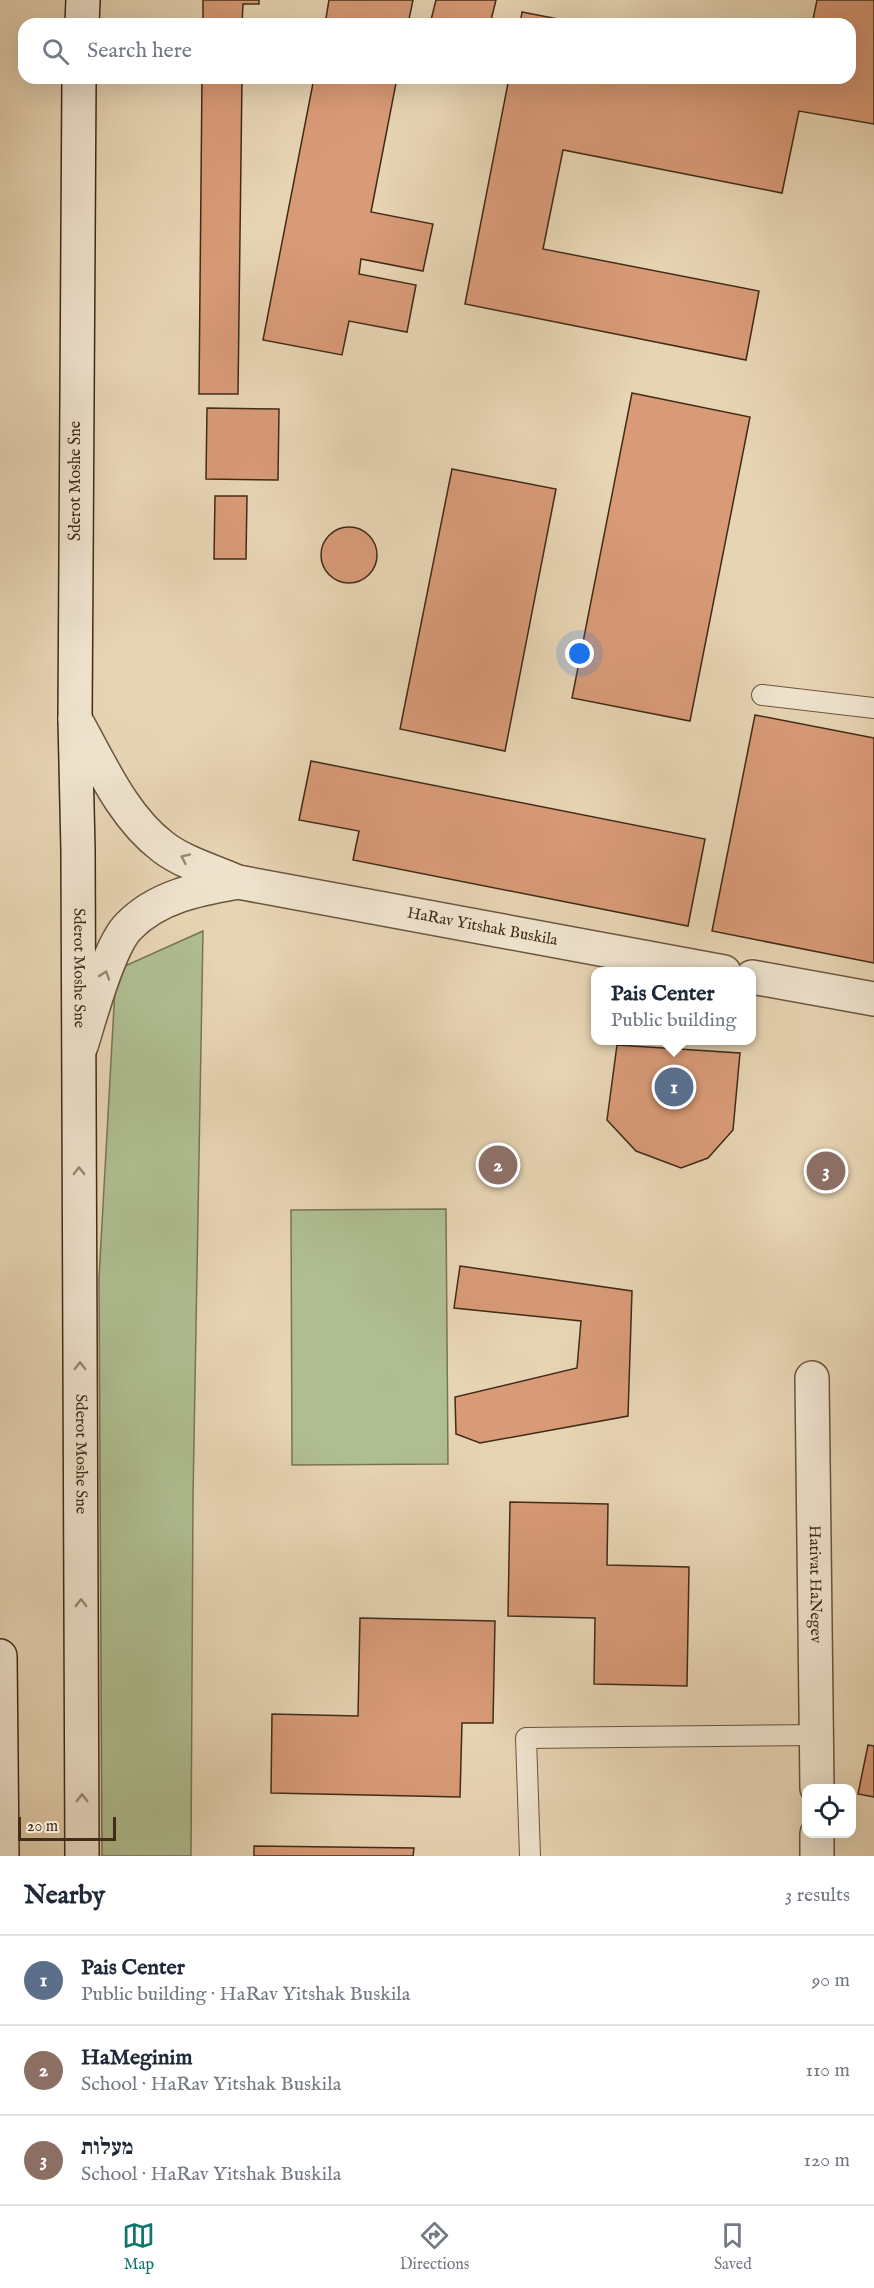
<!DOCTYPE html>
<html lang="en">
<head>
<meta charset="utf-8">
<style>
  body { margin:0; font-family:"IM FELL English","Frank Ruhl Libre",serif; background:#f6f6f7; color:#1f2937 }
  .controls { position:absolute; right:18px; bottom:18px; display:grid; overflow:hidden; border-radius:12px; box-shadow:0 6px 24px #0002 }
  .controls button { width:54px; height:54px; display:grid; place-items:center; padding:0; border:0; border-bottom:2px solid #e0e1e3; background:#fff; color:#1f2937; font:30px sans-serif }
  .scale { position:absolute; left:18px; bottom:15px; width:98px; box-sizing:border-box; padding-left:6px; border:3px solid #402c17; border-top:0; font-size:16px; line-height:21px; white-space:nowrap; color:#402c17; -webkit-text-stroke:4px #efe3ce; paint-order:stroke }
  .you { position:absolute; left:580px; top:654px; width:21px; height:21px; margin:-15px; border:4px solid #fff; border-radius:50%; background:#1a73e8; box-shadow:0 0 0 9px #1a73e833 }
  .badge { display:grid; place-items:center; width:39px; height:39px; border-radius:50%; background:#0f766e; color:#fff; font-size:20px; font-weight:700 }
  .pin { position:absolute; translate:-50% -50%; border:3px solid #fff; box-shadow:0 2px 6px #0006 }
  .popup { position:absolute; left:591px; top:967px; width:165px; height:78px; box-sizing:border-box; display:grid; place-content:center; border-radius:12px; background:#fff; filter:drop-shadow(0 2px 4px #0005); font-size:20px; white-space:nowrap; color:#747a83 }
  .popup b { font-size:22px; color:#1f2937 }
  .popup::after { content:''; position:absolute; left:50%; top:100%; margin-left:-12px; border:12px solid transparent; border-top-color:#fff }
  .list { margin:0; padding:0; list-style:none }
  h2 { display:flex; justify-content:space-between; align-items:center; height:78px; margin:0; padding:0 24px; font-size:26px }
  h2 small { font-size:20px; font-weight:400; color:#747a83 }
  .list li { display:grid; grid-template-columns:39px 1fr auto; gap:18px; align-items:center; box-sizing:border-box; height:90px; padding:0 24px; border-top:2px solid #e0e1e3 }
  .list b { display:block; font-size:22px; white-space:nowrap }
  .list p { margin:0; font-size:20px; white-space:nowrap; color:#747a83 }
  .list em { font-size:20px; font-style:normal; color:#747a83 }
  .icon { flex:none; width:33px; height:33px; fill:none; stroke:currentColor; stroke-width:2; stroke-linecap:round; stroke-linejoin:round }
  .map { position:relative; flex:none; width:874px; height:1856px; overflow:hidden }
  .search { position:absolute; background:#fff; box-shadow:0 6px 24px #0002; left:18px; right:18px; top:18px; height:66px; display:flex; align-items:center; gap:15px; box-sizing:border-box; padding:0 21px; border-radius:18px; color:#747a83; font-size:22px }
  .sheet { height:348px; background:#fff }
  nav { display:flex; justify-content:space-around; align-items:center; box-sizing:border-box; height:84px; border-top:2px solid #e0e1e3; background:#fff; font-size:16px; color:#747a83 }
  nav a { display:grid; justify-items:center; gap:3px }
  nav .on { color:#0f766e }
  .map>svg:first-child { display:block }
  .green { fill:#afbe91; stroke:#787554; stroke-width:1.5 }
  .building { fill:#d89a77; stroke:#402c17; stroke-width:1.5 }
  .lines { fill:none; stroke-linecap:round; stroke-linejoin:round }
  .service-casing { stroke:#6a563e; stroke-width:22 }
  .minor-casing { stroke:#6a563e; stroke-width:36 }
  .secondary-casing { stroke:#402c17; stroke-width:36 }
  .service { stroke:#efe3ce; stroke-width:20 }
  .minor { stroke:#efe3ce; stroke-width:33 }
  .secondary { stroke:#efe3ce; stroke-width:33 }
  .oneway { stroke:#988872 }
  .labels { text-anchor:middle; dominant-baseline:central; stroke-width:4.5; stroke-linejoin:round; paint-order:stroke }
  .street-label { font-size:16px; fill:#402c17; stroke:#efe3ce }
</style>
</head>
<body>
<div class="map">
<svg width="874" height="1856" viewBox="0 0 874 1856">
  <rect width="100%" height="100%" fill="#e7d4b3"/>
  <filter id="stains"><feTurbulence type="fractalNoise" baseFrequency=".00333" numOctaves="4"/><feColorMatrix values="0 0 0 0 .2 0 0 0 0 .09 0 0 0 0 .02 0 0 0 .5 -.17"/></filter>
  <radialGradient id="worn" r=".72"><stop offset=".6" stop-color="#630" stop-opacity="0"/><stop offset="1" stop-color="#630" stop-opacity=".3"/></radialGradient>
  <g class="green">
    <path d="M 203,931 L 193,1498 L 191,1856 L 102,1856 L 99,1278 L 116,970 Z"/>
    <path d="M 446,1209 L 448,1464 L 292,1465 L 291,1210 Z"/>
  </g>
  <g class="building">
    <path d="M 203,0 L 259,0 L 259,4 L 243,4 L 242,24 L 203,24 Z"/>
    <path d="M 329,0 L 413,0 L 408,24 L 325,24 Z"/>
    <path d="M 436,0 L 496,0 L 490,24 L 430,24 Z"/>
    <path d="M 817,0 L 874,0 L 874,124 L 799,111 L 782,193 L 563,150 L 543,249 L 759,291 L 746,360 L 465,304 L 509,78 L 850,78 L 850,24 L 812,24 Z"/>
    <path d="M 522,12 L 584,24 L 520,24 Z"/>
    <path d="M 202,78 L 242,78 L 238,394 L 199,394 Z"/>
    <path d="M 314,78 L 397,78 L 371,212 L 433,224 L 423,271 L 361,259 L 359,274 L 416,285 L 407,332 L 349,321 L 342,355 L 263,340 Z"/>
    <path d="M 632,393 L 750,417 L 690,721 L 572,698 Z"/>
    <path d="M 207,408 L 279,409 L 278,480 L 206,479 Z"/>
    <path d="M 452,469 L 556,489 L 505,751 L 400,729 Z"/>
    <path d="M 215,496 L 247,496 L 246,559 L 214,559 Z"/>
    <circle cx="349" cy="555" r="28"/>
    <path d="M 755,715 L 874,738 L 874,963 L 712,931 Z"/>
    <path d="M 311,761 L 705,839 L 688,926 L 353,860 L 359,831 L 299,820 Z"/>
    <path d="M 617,1045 L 740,1053 L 733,1130 L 708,1158 L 681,1168 L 636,1151 L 607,1120 Z"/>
    <path d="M 460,1266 L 632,1291 L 628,1416 L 480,1443 L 456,1434 L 455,1397 L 577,1368 L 581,1321 L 454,1308 Z"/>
    <path d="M 510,1502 L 608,1504 L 607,1565 L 689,1567 L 687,1686 L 594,1684 L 595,1618 L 508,1616 Z"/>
    <path d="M 360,1618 L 495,1621 L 493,1723 L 462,1723 L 460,1797 L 271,1793 L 272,1714 L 358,1716 Z"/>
    <path d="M 868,1745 L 874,1746 L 874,1797 L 858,1794 Z"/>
    <path d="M 254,1846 L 414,1848 L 413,1856 L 254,1856 Z"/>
  </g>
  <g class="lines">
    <g class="service-casing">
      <g id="service">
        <path d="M 762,695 L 874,708"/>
        <path d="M 530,1856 L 526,1738 L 816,1735"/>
      </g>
    </g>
    <g class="minor-casing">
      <g id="minor">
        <path id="s1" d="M 75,719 C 100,763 122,816 163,847 C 182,862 215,872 238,882 L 724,972"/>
        <path d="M 752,977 L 874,999"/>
        <path d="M 81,1046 C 90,1018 109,945 129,926 C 158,896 199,889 238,882"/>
        <path id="s2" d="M 812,1378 L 817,1788"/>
        <path d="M 817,1834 L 817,1856"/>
      </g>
    </g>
    <g class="secondary-casing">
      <g id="secondary">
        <path d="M 82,24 L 83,0"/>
        <path id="s3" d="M 79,78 L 75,719 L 78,850 L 82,1856"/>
        <path d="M 0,1656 L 2,1856"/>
      </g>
    </g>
    <use href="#service" class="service"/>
    <use href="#minor" class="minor"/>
    <use href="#secondary" class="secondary"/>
  </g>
  <defs><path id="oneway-chevron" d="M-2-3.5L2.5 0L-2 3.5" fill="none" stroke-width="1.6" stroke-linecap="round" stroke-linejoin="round" transform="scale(1.5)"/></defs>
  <g class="oneway">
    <use href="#oneway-chevron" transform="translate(185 858) rotate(-155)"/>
    <use href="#oneway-chevron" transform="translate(105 975) rotate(-71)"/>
    <use href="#oneway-chevron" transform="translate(79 1171) rotate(-90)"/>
    <use href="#oneway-chevron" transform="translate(80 1366) rotate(-90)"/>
    <use href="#oneway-chevron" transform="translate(81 1603) rotate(-90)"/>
    <use href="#oneway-chevron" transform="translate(82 1798) rotate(-90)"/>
  </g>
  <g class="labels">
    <g class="street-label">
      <text transform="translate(76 481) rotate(-90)">Sderot Moshe Sne</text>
      <text stroke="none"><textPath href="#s1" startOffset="488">HaRav Yitshak Buskila</textPath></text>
      <text stroke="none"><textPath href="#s3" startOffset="890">Sderot Moshe Sne</textPath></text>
      <text stroke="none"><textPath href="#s3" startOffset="1376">Sderot Moshe Sne</textPath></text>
      <text stroke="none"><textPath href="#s2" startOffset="206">Hativat HaNegev</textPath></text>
    </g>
  </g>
  <rect width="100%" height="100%" filter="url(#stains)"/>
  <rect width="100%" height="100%" fill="url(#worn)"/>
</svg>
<div class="controls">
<button><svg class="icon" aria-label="locate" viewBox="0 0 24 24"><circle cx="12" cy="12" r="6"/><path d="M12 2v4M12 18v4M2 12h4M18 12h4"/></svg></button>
</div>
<div class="scale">20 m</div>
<div class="you"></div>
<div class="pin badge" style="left:674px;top:1087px;background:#5c6f8a">1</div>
<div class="popup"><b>Pais Center</b>Public building</div>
<div class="pin badge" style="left:498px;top:1165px;background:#8d6e63">2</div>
<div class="pin badge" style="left:826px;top:1171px;background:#8d6e63">3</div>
<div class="search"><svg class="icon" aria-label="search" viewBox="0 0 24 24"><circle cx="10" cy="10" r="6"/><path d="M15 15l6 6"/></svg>Search here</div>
</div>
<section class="sheet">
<h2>Nearby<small>3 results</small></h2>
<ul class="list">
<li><span class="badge" style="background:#5c6f8a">1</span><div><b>Pais Center</b><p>Public building · HaRav Yitshak Buskila</p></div><em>90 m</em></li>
<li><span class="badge" style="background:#8d6e63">2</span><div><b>HaMeginim</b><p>School · HaRav Yitshak Buskila</p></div><em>110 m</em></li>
<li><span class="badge" style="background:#8d6e63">3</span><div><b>מעלות</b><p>School · HaRav Yitshak Buskila</p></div><em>120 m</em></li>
</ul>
</section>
<nav>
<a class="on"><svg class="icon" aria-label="map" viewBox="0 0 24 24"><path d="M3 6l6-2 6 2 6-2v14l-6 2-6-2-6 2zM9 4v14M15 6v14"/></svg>Map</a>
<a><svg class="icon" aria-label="directions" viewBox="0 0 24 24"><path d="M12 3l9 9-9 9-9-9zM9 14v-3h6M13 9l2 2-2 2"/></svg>Directions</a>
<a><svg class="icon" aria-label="saved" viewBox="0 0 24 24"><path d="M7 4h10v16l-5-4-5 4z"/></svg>Saved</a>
</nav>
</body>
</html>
